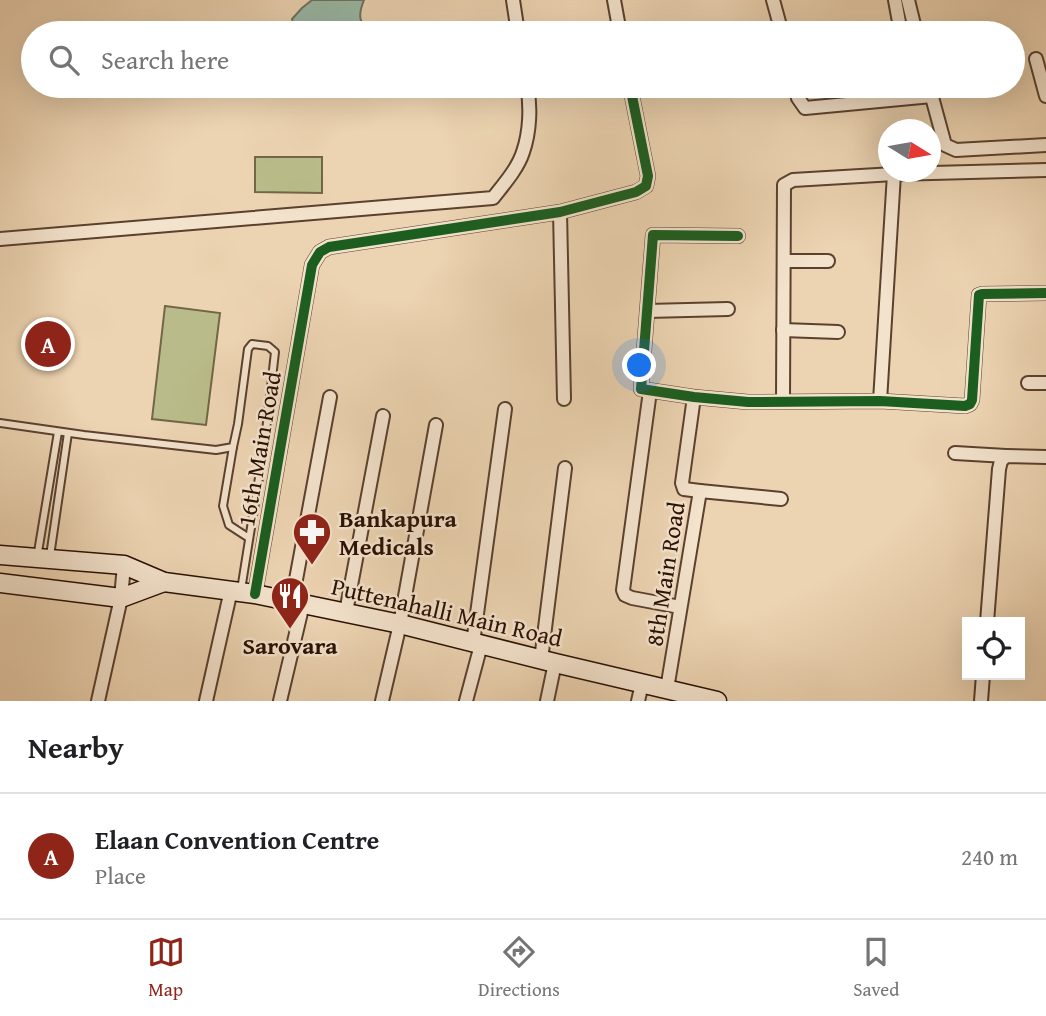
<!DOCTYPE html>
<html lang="en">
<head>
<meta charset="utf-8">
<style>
  body { margin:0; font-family:"Gentium Book Plus",serif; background:#f2f2f2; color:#202124 }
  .controls { position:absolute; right:21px; bottom:21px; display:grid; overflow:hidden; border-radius:0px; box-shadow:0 7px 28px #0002 }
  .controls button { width:63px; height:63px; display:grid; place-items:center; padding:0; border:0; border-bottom:2px solid #e0e0e0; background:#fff; color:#202124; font:35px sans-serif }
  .compass { position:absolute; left:878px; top:119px; width:63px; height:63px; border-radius:50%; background:#fff; box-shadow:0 7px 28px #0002; rotate:101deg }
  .you { position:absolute; left:640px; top:366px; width:24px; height:24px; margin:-18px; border:5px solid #fff; border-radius:50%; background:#1a73e8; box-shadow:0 0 0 10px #1a73e833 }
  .badge { display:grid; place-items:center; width:46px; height:46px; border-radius:50%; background:#8f2418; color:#fff; font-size:23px; font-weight:700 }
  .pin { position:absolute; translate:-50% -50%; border:4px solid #fff; box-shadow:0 2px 7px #0006 }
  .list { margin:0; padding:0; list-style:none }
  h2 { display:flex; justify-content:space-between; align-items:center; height:91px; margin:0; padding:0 28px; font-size:30px }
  h2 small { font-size:23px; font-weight:400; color:#757577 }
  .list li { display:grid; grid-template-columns:46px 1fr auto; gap:21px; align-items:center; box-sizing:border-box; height:126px; padding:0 28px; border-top:2px solid #e0e0e0 }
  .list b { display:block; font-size:26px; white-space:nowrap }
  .list p { margin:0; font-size:23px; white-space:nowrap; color:#757577 }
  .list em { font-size:23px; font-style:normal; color:#757577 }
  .icon { flex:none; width:38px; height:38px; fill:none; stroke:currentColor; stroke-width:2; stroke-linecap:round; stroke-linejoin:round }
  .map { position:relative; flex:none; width:1046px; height:701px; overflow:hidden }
  .search { position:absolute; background:#fff; box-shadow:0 7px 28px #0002; left:21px; right:21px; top:21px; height:77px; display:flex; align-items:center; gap:18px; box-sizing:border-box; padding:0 24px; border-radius:38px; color:#757577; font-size:26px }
  .sheet { height:217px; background:#fff }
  nav { display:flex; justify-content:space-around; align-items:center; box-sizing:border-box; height:98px; border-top:2px solid #e0e0e0; background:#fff; font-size:19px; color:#757577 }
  nav a { display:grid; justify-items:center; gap:4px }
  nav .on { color:#8f2418 }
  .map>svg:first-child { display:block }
  .green { fill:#b9bc8a; stroke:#716646; stroke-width:2 }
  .water { fill:#9ab9a6; stroke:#6d7565; stroke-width:2 }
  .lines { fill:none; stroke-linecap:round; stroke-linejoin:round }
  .lane-casing { stroke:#5a412e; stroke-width:10 }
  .street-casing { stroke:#5a412e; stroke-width:16 }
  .secondary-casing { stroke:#291003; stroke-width:21 }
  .lane { stroke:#f3e2cc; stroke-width:6 }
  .street { stroke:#f3e2cc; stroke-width:12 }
  .secondary { stroke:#f3e2cc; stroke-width:18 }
  .cycleway-casing { stroke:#f3e2cc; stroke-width:15 }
  .cycleway { stroke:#1b5e20; stroke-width:10 }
  .labels { text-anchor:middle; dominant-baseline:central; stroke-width:5; stroke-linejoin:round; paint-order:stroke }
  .street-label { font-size:24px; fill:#291003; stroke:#f3e2cc }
  .poi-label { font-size:24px; font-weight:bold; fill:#291003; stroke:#f3e2cc; text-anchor:start }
</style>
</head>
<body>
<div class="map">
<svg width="1046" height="701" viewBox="0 0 1046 701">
  <rect width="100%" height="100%" fill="#ecd3b1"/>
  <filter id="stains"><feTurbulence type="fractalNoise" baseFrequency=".00286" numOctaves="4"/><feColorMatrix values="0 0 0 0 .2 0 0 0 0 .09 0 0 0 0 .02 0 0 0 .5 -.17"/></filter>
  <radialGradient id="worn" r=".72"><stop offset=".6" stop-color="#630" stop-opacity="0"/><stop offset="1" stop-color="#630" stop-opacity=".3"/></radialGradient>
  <g class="green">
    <path d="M 255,157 L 322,157 L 322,193 L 255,192 Z"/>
    <path d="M 165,306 L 220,313 L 206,425 L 152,419 Z"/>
  </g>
  <path class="water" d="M 312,0 L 364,0 C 358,14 358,25 372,33 L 305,33 L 295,30 L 292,19 L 302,8 Z"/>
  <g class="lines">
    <g class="lane-casing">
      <g id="lane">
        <path d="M 0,423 L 84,435 L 216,450 L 233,447 L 238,424 L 248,349 L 252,344 L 268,346 L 275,352 L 265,440 L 241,590"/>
        <path d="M 233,447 L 223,506 L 229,525 L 249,538"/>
        <path d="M 50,556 L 68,433"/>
        <path d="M 37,558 L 58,432"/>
      </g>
    </g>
    <g class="street-casing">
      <g id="street">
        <path d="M 513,0 L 518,33"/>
        <path d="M 614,0 L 620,33"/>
        <path d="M 773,0 L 782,33"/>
        <path d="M 895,0 L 901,33"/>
        <path d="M 908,0 L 916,33"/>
        <path d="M 1036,59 L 1046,96"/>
        <path d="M 795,86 L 798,98 L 805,108 L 932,96"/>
        <path d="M 929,86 L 945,145 L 956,150 L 1046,145"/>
        <path d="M 560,212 L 564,399"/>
        <path d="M 738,236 L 653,235 L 641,389 L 694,397 L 748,402 L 880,401 L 965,406 L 970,404 L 972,400 L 979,295 L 982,294 L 1046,293"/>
        <path d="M 0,239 L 493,198 C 504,184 518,168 523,152 C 530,132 531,106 527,86"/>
        <path d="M 784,261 L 828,261"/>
        <path d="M 647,311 L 728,309"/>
        <path d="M 783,330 L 838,332"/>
        <path d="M 1028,383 L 1046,383"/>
        <path d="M 650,391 L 623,590 L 625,595 L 632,598 L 680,607"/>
        <path d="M 783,401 L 784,185 L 793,180 L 894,174 L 1046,170"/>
        <path d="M 880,401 L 894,174"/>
        <path d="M 955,453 L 1006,456"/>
        <path d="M 700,491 L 781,499"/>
        <path d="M 255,594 L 312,265 L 320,252 L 329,247 L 560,212 L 636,192 L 646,186 L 648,176 L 630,86"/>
        <path d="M 292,601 L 330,397"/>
        <path d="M 346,612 L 383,416"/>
        <path d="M 987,622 L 999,469 L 1001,461 L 1006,456 L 1046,457"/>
        <path d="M 473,643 L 505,409"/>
        <path d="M 541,660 L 565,468"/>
        <path d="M 667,689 L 700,491 L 684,489 L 682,483 L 694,397"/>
        <path d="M 98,701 L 121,598 L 124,565"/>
        <path d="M 206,701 L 231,590"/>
        <path d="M 280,701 L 303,604"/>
        <path d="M 382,701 L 400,624 L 436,425"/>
        <path d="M 466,701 L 481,645"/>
        <path d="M 547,701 L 555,663"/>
        <path d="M 638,701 L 642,684"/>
        <path d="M 981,701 L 983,675"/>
      </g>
    </g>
    <g class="secondary-casing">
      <g id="secondary">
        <path d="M 0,555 L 124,565 L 164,582 L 255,594 L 400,624 L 555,663 L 717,701"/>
        <path d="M 0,583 L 121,598 L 164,582"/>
      </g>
    </g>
    <use href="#lane" class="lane"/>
    <use href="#street" class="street"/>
    <use href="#secondary" class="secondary"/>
    <g class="cycleway-casing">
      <g id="cycleway">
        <path d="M 738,236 L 653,235 L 641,389 L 694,397 L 748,402 L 880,401 L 965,406 L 970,404 L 972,400 L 979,295 L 982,294 L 1046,293"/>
        <path d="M 255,594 L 312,265 L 320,252 L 329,247 L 560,212 L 636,192 L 646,186 L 648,176 L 630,86"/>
      </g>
    </g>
    <use href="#cycleway" class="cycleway"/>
  </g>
  <defs>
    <g id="pharmacy-pin" transform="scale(2.0125)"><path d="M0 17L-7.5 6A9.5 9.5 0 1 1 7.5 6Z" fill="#8f2418" stroke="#f3e2cc"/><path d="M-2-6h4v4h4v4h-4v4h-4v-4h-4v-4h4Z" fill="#fff"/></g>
    <g id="restaurant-pin" transform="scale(2.0125)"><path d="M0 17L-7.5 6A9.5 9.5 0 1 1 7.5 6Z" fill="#8f2418" stroke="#f3e2cc"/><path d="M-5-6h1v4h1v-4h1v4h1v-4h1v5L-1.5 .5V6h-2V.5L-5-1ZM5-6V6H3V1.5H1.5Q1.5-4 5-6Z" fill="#fff"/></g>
  </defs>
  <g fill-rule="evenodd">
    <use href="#pharmacy-pin" x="312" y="532"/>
    <use href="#restaurant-pin" x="290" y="596"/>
  </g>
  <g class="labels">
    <g class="street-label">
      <text transform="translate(259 449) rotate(-80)">16th Main Road</text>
      <text transform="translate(665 574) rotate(-81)">8th Main Road</text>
      <text transform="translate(447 612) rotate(13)">Puttenahalli Main Road</text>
    </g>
    <g class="poi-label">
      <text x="339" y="518">Bankapura<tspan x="339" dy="28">Medicals</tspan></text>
      <text x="290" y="645" text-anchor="middle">Sarovara</text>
    </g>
  </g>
  <rect width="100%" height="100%" filter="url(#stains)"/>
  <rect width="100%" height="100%" fill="url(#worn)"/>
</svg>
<div class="controls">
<button><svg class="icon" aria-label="locate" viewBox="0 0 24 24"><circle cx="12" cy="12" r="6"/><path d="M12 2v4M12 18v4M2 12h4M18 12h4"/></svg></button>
</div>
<svg class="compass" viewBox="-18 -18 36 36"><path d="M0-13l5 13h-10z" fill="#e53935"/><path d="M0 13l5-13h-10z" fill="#757577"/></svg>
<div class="you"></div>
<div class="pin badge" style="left:48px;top:344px">A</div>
<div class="search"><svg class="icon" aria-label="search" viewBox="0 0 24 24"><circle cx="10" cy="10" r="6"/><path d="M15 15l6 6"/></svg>Search here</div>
</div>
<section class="sheet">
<h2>Nearby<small></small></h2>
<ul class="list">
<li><span class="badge">A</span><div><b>Elaan Convention Centre</b><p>Place</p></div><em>240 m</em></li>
</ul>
</section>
<nav>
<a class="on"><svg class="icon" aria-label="map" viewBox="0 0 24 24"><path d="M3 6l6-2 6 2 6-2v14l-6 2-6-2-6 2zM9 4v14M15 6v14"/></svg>Map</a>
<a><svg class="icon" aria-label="directions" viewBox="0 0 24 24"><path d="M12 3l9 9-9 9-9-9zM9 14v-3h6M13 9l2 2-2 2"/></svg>Directions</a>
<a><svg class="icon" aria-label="saved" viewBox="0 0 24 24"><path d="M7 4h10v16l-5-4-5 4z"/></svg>Saved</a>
</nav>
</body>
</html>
